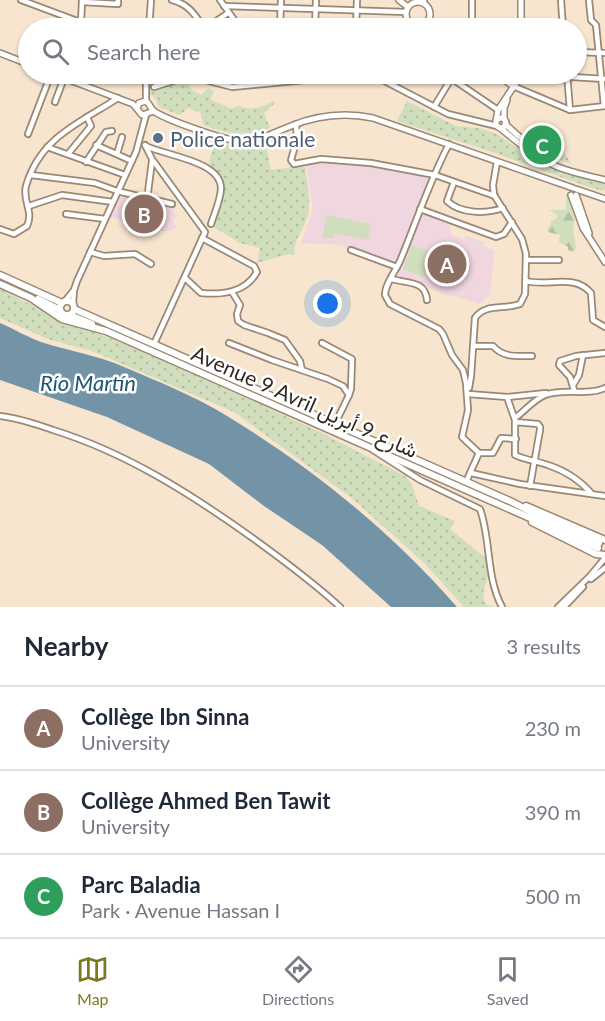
<!DOCTYPE html>
<html lang="en">
<head>
<meta charset="utf-8">
<style>
  body { margin:0; font-family:Lato,Vazirmatn,sans-serif; background:#f2f2f3; color:#1f2937 }
  .you { position:absolute; left:328px; top:304px; width:21px; height:21px; margin:-15px; border:4px solid #fff; border-radius:50%; background:#1a73e8; box-shadow:0 0 0 9px #1a73e833 }
  .badge { display:grid; place-items:center; width:39px; height:39px; border-radius:50%; background:#7c7920; color:#fff; font-size:20px; font-weight:700 }
  .pin { position:absolute; translate:-50% -50%; border:3px solid #fff; box-shadow:0 2px 6px #0006 }
  .list { margin:0; padding:0; list-style:none }
  h2 { display:flex; justify-content:space-between; align-items:center; height:78px; margin:0; padding:0 24px; font-size:26px }
  h2 small { font-size:20px; font-weight:400; color:#747a83 }
  .list li { display:grid; grid-template-columns:39px 1fr auto; gap:18px; align-items:center; box-sizing:border-box; height:84px; padding:0 24px; border-top:2px solid #e0e1e3 }
  .list b { display:block; font-size:22px; white-space:nowrap }
  .list p { margin:0; font-size:20px; white-space:nowrap; color:#747a83 }
  .list em { font-size:20px; font-style:normal; color:#747a83 }
  .icon { flex:none; width:33px; height:33px; fill:none; stroke:currentColor; stroke-width:2; stroke-linecap:round; stroke-linejoin:round }
  .map { position:relative; flex:none; width:605px; height:607px; overflow:hidden }
  .search { position:absolute; background:#fff; box-shadow:0 2px 4px #0004; left:18px; right:18px; top:18px; height:66px; display:flex; align-items:center; gap:15px; box-sizing:border-box; padding:0 21px; border-radius:33px; color:#747a83; font-size:22px }
  .sheet { height:330px; background:#fff }
  nav { display:flex; justify-content:space-around; align-items:center; box-sizing:border-box; height:84px; border-top:2px solid #e0e1e3; background:#fff; font-size:16px; color:#747a83 }
  nav a { display:grid; justify-items:center; gap:3px }
  nav .on { color:#7c7920 }
  .map>svg:first-child { display:block }
  .education { fill:#f0d6de }
  .green { fill:url(#green-dots) }
  .forest { fill:url(#forest-firs) }
  .pitch { fill:#d1debd }
  .water { fill:#7394a7 }
  .lines { fill:none; stroke-linecap:round; stroke-linejoin:round }
  .minor-casing { stroke:#998874; stroke-width:8 }
  .major-casing { stroke:#998874; stroke-width:8 }
  .highway-casing { stroke:#998874; stroke-width:9 }
  .minor { stroke:#fff; stroke-width:4.5 }
  .major { stroke:#fff; stroke-width:5 }
  .highway { stroke:#fff; stroke-width:6 }
  .service-dot { fill:#5c6f8a; stroke:#fff; stroke-width:2 }
  .labels { text-anchor:middle; dominant-baseline:central; stroke-width:5; stroke-linejoin:round; paint-order:stroke }
  .service-label { font-size:21px; fill:#4e5e75; stroke:#fff; text-anchor:start }
  .street-label { font-size:21px; fill:#322b23; stroke:#fff }
  .water-label { font-size:22px; font-style:italic; fill:#1a5673; stroke:#fff }
</style>
</head>
<body>
<div class="map">
<svg width="605" height="607" viewBox="0 0 605 607">
  <defs>
    <pattern id="green-dots" width="8" height="8" patternUnits="userSpaceOnUse" patternTransform="scale(1.5)"><rect width="8" height="8" fill="#d1debd"/><path d="M2 2h.1M6 6h.1" fill="none" stroke="#b4bfa2" stroke-width="1.8" stroke-linecap="round"/></pattern>
    <pattern id="forest-firs" width="22" height="20" patternUnits="userSpaceOnUse" patternTransform="scale(1.5)"><rect width="22" height="20" fill="#d1debd"/><path d="M5 1l3.5 6h-7zM16 11l3.5 6h-7z" fill="#b4bfa2"/></pattern>
  </defs>
  <rect width="100%" height="100%" fill="#f7e5cf"/>
  <g class="education">
    <path d="M 321,160 L 367,163 L 431,175 L 395,265 L 366,253 L 344,248 L 343,245 L 301,243 L 313,209 L 306,163 Z"/>
    <path d="M 125,195 L 150,202 L 177,205 L 173,212 L 178,216 L 173,220 L 176,227 L 172,231 L 153,231 L 111,217 L 120,197 Z"/>
    <path d="M 421,213 L 447,221 L 452,235 L 464,240 L 466,235 L 484,243 L 483,246 L 495,250 L 490,295 L 479,304 L 454,296 L 445,295 L 415,281 L 408,282 L 396,279 Z"/>
  </g>
  <g class="green">
    <path d="M 186,80 L 193,91 L 201,95 L 208,88 L 213,91 L 211,100 L 232,109 L 237,106 C 254,110 258,109 274,101 L 275,103 L 264,113 L 270,128 C 246,138 226,133 203,125 L 201,113 L 188,108 L 180,115 L 159,107 L 156,99 L 150,94 L 150,89 Z"/>
    <path d="M 407,101 L 456,126 L 479,128 L 495,133 L 531,157 L 561,173 L 605,184 L 605,189 L 602,191 L 586,186 L 492,152 L 397,121 Z"/>
    <path d="M 526,132 L 563,151 L 572,164 C 555,158 534,150 523,135 Z"/>
    <path d="M 216,141 C 233,147 248,148 265,142 L 271,170 L 301,166 L 305,167 C 307,183 311,199 308,215 C 305,230 292,239 295,255 L 289,254 L 257,263 L 260,248 L 240,243 L 214,227 L 223,188 L 209,162 Z"/>
    <path d="M 0,289 L 44,311 L 56,320 L 90,330 L 164,360 L 322,433 L 405,476 L 412,485 L 419,506 L 455,521 L 450,529 L 487,559 C 487,564 489,570 488,575 C 486,587 479,594 487,605 L 495,607 L 464,607 L 425,564 L 353,499 L 234,412 L 92,351 L 48,339 L 0,318 Z"/>
  </g>
  <path class="forest" d="M 566,193 L 571,199 L 570,203 L 575,221 L 573,228 L 576,248 L 573,252 L 568,250 L 568,247 L 559,242 L 560,235 L 548,232 L 547,228 L 551,225 L 551,221 L 556,219 L 558,215 L 549,210 L 566,210 Z"/>
  <g class="pitch">
    <path d="M 327,215 L 371,224 L 368,240 L 335,233 L 333,239 L 322,237 Z"/>
    <path d="M 412,245 L 433,253 L 424,277 L 403,269 Z"/>
  </g>
  <path class="water" d="M 0,323 C 14,329 27,337 41,342 C 69,351 97,355 124,367 C 159,382 195,396 227,416 C 312,468 391,531 457,607 L 391,607 L 322,545 L 264,506 L 209,464 L 107,417 L 0,380 Z"/>
  <g class="lines">
    <g class="minor-casing">
      <g id="minor">
        <path d="M 21,0 L 96,28"/>
        <path d="M 172,0 C 189,4 195,15 204,28"/>
        <path d="M 220,0 L 240,28"/>
        <path d="M 561,0 L 563,28"/>
        <path d="M 589,0 L 591,20 L 596,25 L 604,106"/>
        <path d="M 82,2 L 118,4 L 118,0"/>
        <path d="M 424,2 L 424,0"/>
        <path d="M 224,6 L 406,12"/>
        <path d="M 81,22 L 82,1"/>
        <path d="M 149,28 L 151,0"/>
        <path d="M 206,28 L 228,13"/>
        <path d="M 280,28 L 281,0"/>
        <path d="M 315,28 L 316,0"/>
        <path d="M 356,28 L 357,0"/>
        <path d="M 413,28 L 415,26"/>
        <path d="M 472,28 L 472,0"/>
        <path d="M 576,52 L 605,53"/>
        <path d="M 146,74 L 146,101"/>
        <path d="M 200,74 L 209,81 L 232,87 L 356,75 L 375,76 L 448,114 L 497,126"/>
        <path d="M 241,74 L 257,82 L 264,83"/>
        <path d="M 445,74 L 498,110"/>
        <path d="M 522,74 L 605,79"/>
        <path d="M 567,74 L 570,110"/>
        <path d="M 513,86 L 570,110 L 605,106"/>
        <path d="M 154,87 L 195,74"/>
        <path d="M 55,102 L 64,78"/>
        <path d="M 434,107 L 454,74"/>
        <path d="M 296,124 L 297,139 L 291,160 L 294,164 L 321,159 L 371,163 L 435,175 L 495,196"/>
        <path d="M 28,134 L 51,74"/>
        <path d="M 449,144 C 429,182 416,223 400,261 C 395,272 385,284 385,295 L 390,304 L 439,329 L 443,334 L 452,355 L 463,370 L 466,383 L 468,410 L 462,437 L 479,453 L 466,482"/>
        <path d="M 96,145 L 132,161"/>
        <path d="M 145,145 L 152,159 L 205,232 L 154,344"/>
        <path d="M 146,146 C 167,156 220,161 221,188 C 221,199 214,214 211,224"/>
        <path d="M 47,147 L 125,175"/>
        <path d="M 68,154 L 91,126 L 87,117"/>
        <path d="M 117,154 L 122,137"/>
        <path d="M 86,162 L 106,132 L 112,131"/>
        <path d="M 31,175 L 95,183 L 117,191 L 172,204"/>
        <path d="M 454,182 L 447,201 C 461,214 486,214 503,208"/>
        <path d="M 147,200 L 152,161"/>
        <path d="M 29,206 L 62,195 L 113,202"/>
        <path d="M 420,209 L 496,237 L 504,234 L 512,222"/>
        <path d="M 66,214 L 105,219"/>
        <path d="M 0,229 L 14,234 L 27,226 C 34,212 22,200 26,186 C 40,137 80,123 118,98"/>
        <path d="M 351,250 L 397,267"/>
        <path d="M 90,252 L 104,256 L 135,254 L 151,264"/>
        <path d="M 526,260 L 559,260"/>
        <path d="M 185,278 L 201,293 C 222,295 245,293 257,272 L 254,266 L 202,238"/>
        <path d="M 392,279 C 408,284 425,280 427,300"/>
        <path d="M 526,281 C 548,287 574,273 591,293 L 593,320 L 605,327"/>
        <path d="M 232,292 L 240,305 L 237,314 L 238,321 L 244,325 L 268,333 L 285,340 L 300,361 L 302,370"/>
        <path d="M 65,301 L 74,290"/>
        <path d="M 73,304 L 74,290 L 77,281 L 136,152 L 146,115"/>
        <path d="M 229,343 L 272,360 L 328,379 L 343,386 L 349,395 L 335,424"/>
        <path d="M 322,343 L 352,359 L 351,389 L 349,395"/>
        <path d="M 473,346 L 493,346 C 503,358 518,356 532,356"/>
        <path d="M 573,385 L 579,375 L 583,355"/>
        <path d="M 469,388 L 471,376 L 475,318 C 485,303 504,310 520,304 L 525,294 L 526,254 L 522,239 L 494,195 L 493,185 L 497,162"/>
        <path d="M 574,390 L 570,377 L 559,365 L 560,361 L 576,356 L 605,353"/>
        <path d="M 468,394 L 507,397 L 515,420"/>
        <path d="M 507,397 L 546,393"/>
        <path d="M 0,416 C 18,418 36,424 53,430 C 127,453 191,494 254,539 C 283,560 313,582 340,607"/>
        <path d="M 515,418 C 525,411 533,400 545,395 C 564,388 588,396 605,388"/>
        <path d="M 373,450 L 420,480 L 480,509 C 491,540 486,577 502,607"/>
        <path d="M 479,453 L 493,453 L 501,438 L 516,439"/>
        <path d="M 471,473 L 520,484 L 605,496"/>
        <path d="M 530,486 L 540,430 L 540,427 L 538,424 L 515,422 L 515,455 C 525,460 537,461 548,465 C 566,471 580,480 592,494"/>
        <path d="M 591,579 L 605,568"/>
        <path d="M 558,607 L 590,576 L 605,558"/>
        <path d="M 564,607 L 583,587"/>
      </g>
    </g>
    <g class="major-casing">
      <g id="major">
        <path d="M 399,0 L 408,7"/>
        <path d="M 521,0 L 521,17 L 524,28"/>
        <circle cx="418" cy="14" r="12"/>
        <path d="M 428,21 L 437,28"/>
        <path d="M 0,53 L 28,64"/>
        <path d="M 54,74 L 133,104 L 142,115 L 154,111"/>
        <path d="M 496,74 L 513,86"/>
        <path d="M 137,108 L 139,103 L 146,101 C 151,105 150,109 155,112 C 168,120 227,142 243,141 C 260,141 275,132 291,126 C 318,115 344,112 373,118 L 573,188"/>
        <circle cx="501" cy="123" r="5"/>
        <path d="M 504,119 L 504,108 L 507,100"/>
        <path d="M 496,121 L 498,110 L 522,74"/>
        <path d="M 505,124 L 532,148"/>
        <path d="M 499,127 C 517,142 536,158 558,167 C 573,173 590,176 605,180"/>
        <path d="M 576,189 L 605,199"/>
        <path d="M 571,195 L 583,228 L 605,262"/>
        <path d="M 576,195 L 589,233"/>
      </g>
    </g>
    <g class="highway-casing">
      <g id="highway">
        <path d="M 0,275 L 62,303"/>
        <path d="M 0,284 L 31,298 L 62,319 L 106,331 L 598,548"/>
        <path d="M 38,299 L 60,310"/>
        <circle cx="67" cy="308" r="7"/>
        <path d="M 74,309 L 512,502 L 544,519 L 599,543"/>
        <path d="M 70,315 L 92,324"/>
        <path d="M 526,506 L 605,540"/>
        <path d="M 532,522 L 596,554 L 605,555"/>
      </g>
    </g>
    <use href="#minor" class="minor"/>
    <use href="#major" class="major"/>
    <use href="#highway" class="highway"/>
  </g>
  <circle class="service-dot" cx="158" cy="138" r="6"/>
  <g class="labels">
    <g class="service-label">
      <text x="170" y="138">Police nationale</text>
    </g>
    <g class="street-label">
      <text transform="translate(305 401) rotate(24)">Avenue 9 Avril شارع 9 أبريل</text>
    </g>
    <g class="water-label">
      <text x="88" y="382">Río Martín</text>
    </g>
  </g>
</svg>
<div class="you"></div>
<div class="pin badge" style="left:447px;top:264px;background:#8d6e63">A</div>
<div class="pin badge" style="left:144px;top:214px;background:#8d6e63">B</div>
<div class="pin badge" style="left:542px;top:145px;background:#2e9e5b">C</div>
<div class="search"><svg class="icon" aria-label="search" viewBox="0 0 24 24"><circle cx="10" cy="10" r="6"/><path d="M15 15l6 6"/></svg>Search here</div>
</div>
<section class="sheet">
<h2>Nearby<small>3 results</small></h2>
<ul class="list">
<li><span class="badge" style="background:#8d6e63">A</span><div><b>Collège Ibn Sinna</b><p>University</p></div><em>230 m</em></li>
<li><span class="badge" style="background:#8d6e63">B</span><div><b>Collège Ahmed Ben Tawit</b><p>University</p></div><em>390 m</em></li>
<li><span class="badge" style="background:#2e9e5b">C</span><div><b>Parc Baladia</b><p>Park · Avenue Hassan I</p></div><em>500 m</em></li>
</ul>
</section>
<nav>
<a class="on"><svg class="icon" aria-label="map" viewBox="0 0 24 24"><path d="M3 6l6-2 6 2 6-2v14l-6 2-6-2-6 2zM9 4v14M15 6v14"/></svg>Map</a>
<a><svg class="icon" aria-label="directions" viewBox="0 0 24 24"><path d="M12 3l9 9-9 9-9-9zM9 14v-3h6M13 9l2 2-2 2"/></svg>Directions</a>
<a><svg class="icon" aria-label="saved" viewBox="0 0 24 24"><path d="M7 4h10v16l-5-4-5 4z"/></svg>Saved</a>
</nav>
</body>
</html>
